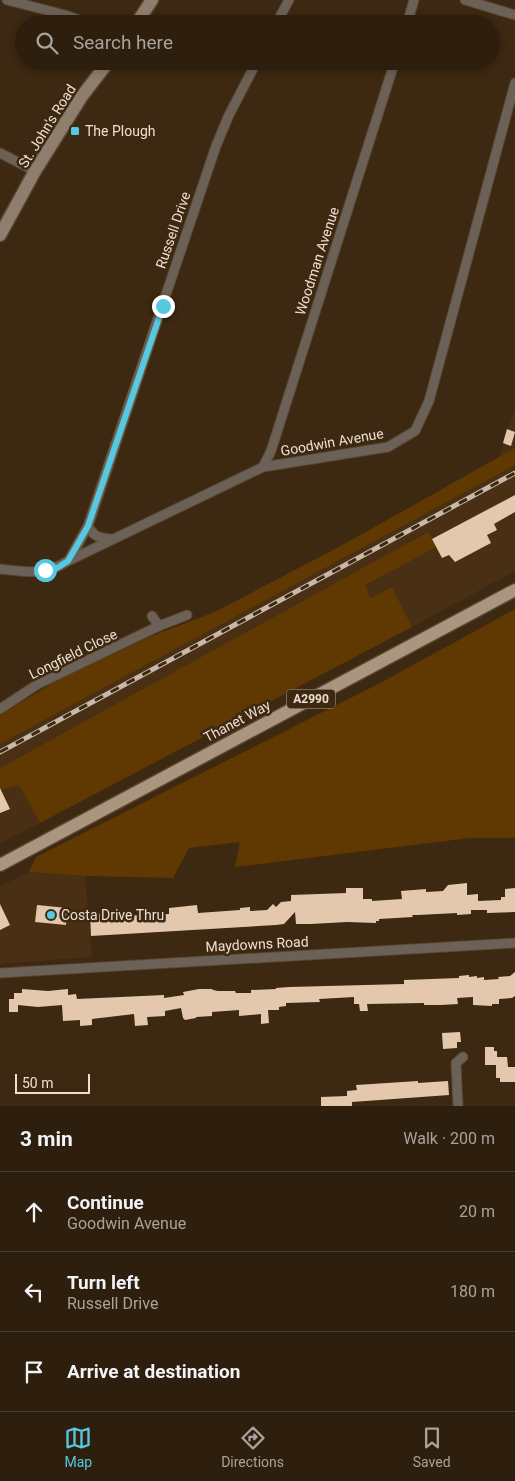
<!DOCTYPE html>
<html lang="en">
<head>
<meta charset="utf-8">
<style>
  body { margin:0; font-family:Roboto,sans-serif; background:#362716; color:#f1f3f6 }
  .scale { position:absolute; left:15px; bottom:12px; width:75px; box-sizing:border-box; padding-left:5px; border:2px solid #eddfd2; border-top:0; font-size:14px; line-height:18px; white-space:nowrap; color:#eddfd2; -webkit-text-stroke:4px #3d2811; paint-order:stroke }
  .stop { position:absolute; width:15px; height:15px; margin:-11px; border:4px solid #56c9e1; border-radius:50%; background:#fff }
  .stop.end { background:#56c9e1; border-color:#fff; box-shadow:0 1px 5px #0008 }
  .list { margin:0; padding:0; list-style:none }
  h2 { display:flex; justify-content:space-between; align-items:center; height:65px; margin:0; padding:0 20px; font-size:21px }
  h2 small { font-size:16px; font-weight:400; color:#a7a29d }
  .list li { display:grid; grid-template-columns:32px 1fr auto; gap:15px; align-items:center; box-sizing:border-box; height:80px; padding:0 20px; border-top:1px solid #493c2e }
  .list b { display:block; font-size:19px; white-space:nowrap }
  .list p { margin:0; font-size:16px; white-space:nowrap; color:#a7a29d }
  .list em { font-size:16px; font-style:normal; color:#a7a29d }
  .icon { flex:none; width:28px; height:28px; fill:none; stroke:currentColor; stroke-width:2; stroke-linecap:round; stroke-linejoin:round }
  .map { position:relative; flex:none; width:515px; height:1106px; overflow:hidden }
  .search { position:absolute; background:#2e1e0d; box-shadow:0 2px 8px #0003; left:15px; right:15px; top:15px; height:55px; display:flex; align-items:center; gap:12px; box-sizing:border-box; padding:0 18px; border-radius:28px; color:#a7a29d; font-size:19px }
  .sheet { height:305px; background:#2e1e0d }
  nav { display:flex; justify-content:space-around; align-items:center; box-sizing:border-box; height:70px; border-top:1px solid #493c2e; background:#2e1e0d; font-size:14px; color:#a7a29d }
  nav a { display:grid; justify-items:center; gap:2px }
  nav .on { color:#56c9e1 }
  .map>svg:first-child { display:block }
  .built { fill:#492f13 }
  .green { fill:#603801 }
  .building { fill:#e3c8ad }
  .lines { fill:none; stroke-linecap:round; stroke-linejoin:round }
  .minor-casing { stroke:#594530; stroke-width:11 }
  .secondary-casing { stroke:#594530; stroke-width:15 }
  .primary-casing { stroke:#594530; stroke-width:15 }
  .minor { stroke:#6c6157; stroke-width:9 }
  .secondary { stroke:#8f7e6e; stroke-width:12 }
  .primary { stroke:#aa957f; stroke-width:12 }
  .rail-casing { stroke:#c7b8a9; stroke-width:5 }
  .rail { stroke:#3d2811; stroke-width:3; stroke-dasharray:9; stroke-linecap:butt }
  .route { stroke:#56c9e1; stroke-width:6 }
  .poi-dot { fill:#56c9e1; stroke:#3d2811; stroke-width:2 }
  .labels { text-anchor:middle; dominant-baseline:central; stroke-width:5; stroke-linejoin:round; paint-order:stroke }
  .shield { fill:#3d2811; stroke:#b8a898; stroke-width:1 }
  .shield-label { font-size:12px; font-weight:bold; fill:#eddfd2 }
  .street-label { font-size:14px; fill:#eddfd2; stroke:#3d2811 }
  .poi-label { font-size:14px; fill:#eddfd2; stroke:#3d2811; text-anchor:start }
</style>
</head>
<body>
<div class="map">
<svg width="515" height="1106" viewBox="0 0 515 1106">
  <rect width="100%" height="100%" fill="#3d2811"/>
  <g class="built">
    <path d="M 515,409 L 515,571 L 412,627 L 392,587 L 369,598 L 364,585 L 436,547 L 428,532 L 20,785 L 40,823 L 0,843 L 0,715 L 58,680 L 152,636 L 215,612 L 348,542 L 498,458 Z"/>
    <path d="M 29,872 L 85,876 L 92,957 L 0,964 L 0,886 Z"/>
  </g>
  <g class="green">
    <path d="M 515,448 L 515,465 L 0,744 L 0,715 L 58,680 L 152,636 L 215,612 L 348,542 Z"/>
    <path d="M 428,532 L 437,547 L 365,585 L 370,598 L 392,587 L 412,627 L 40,823 L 19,785 L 0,790 L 0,768 Z"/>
    <path d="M 515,609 L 515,838 L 470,838 L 235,867 L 240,842 L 189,848 L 173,878 L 85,876 L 29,872 L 36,857 L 382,682 Z"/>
  </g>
  <g class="building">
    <path d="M 507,429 L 515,432 L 511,446 L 503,443 Z"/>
    <path d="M 515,495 L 515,512 L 494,524 L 497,530 L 487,535 L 491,543 L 455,562 L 449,555 L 442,558 L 432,539 Z"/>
    <path d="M 0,788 L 10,809 L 0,813 Z"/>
    <path d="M 467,883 L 467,895 L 478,894 L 478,901 L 501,900 L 501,897 L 505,897 L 505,889 L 515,888 L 515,912 L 487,913 L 487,910 L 471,910 L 471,914 L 457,915 L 457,913 L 418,915 L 412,915 L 413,917 L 379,919 L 379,921 L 376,921 L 376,923 L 347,922 L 311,924 L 296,924 L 295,912 L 284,924 L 276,925 L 91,936 L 90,914 L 118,913 L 121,916 L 169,914 L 169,908 L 197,905 L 198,913 L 240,910 L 240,908 L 250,907 L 250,911 L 267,910 L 273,904 L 276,907 L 281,902 L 291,901 L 291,895 L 346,893 L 346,888 L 363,888 L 363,899 L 372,899 L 372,901 L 402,899 L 401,891 L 426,889 L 426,892 L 443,891 L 448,885 Z"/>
    <path d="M 0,904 L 10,925 L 0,930 Z"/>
    <path d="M 37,905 L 67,908 L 66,925 L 35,922 Z"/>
    <path d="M 515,972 L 515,996 L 512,998 L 499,999 L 499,1004 L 492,1004 L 492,1006 L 473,1005 L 473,997 L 457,998 L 458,1004 L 441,1005 L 424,1005 L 424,1003 L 367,1004 L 368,1011 L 360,1011 L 359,1004 L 354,1004 L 354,997 L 319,999 L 320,1002 L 286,1003 L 286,1006 L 279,1007 L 279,1010 L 268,1010 L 269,1023 L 261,1024 L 261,1014 L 239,1016 L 239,1010 L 212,1012 L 212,1016 L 196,1017 L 196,1018 L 185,1020 L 183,1018 L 181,1008 L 165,1011 L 165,1016 L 147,1017 L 148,1025 L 135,1026 L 134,1014 L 92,1019 L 92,1025 L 80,1026 L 80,1020 L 63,1021 L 62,1005 L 38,1007 L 18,1005 L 18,1012 L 9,1012 L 9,999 L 14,999 L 14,993 L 22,993 L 22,989 L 48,991 L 68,989 L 68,995 L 76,994 L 77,999 L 164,995 L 164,998 L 184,995 L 183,992 L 199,989 L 212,989 L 213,990 L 218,991 L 235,991 L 236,993 L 251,993 L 251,990 L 276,989 L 276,988 L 289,987 L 404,984 L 404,980 L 459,978 L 459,976 L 469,975 L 469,977 L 477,976 L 477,978 L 484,977 L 484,980 L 499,979 L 498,977 L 510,976 Z"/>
    <path d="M 460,1032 L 461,1042 L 457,1042 L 457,1048 L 443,1049 L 442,1033 Z"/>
    <path d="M 485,1047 L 494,1047 L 494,1051 L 497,1051 L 497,1057 L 507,1057 L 508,1067 L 515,1067 L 515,1082 L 500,1082 L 500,1078 L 496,1078 L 496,1065 L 485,1065 Z"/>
    <path d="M 418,1081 L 418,1083 L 448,1081 L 449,1095 L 352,1102 L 352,1106 L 321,1106 L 321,1097 L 347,1096 L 347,1091 L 357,1090 L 356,1085 Z"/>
  </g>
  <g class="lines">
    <g class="minor-casing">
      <g id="minor">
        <path d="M 7,0 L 65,15 L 90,24"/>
        <path d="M 465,0 L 515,15"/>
        <path d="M 276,24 L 289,0"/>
        <path d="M 407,24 L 414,0"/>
        <path d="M 0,153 L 35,171"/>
        <path d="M 263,467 L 271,451 L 395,61"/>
        <path d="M 88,526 C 94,537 99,538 112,539"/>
        <path d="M 69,560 L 88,526 L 216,146 L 229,115 L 257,61"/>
        <path d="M 0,569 C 27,572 44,576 68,561 L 263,467 L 388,447 L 415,431 L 429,401 L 515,83"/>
        <path d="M 152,616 L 159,626"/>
        <path d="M 0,709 L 38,684 L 159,626 L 187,615"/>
        <path d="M 0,973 L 515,943"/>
        <path d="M 458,1106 L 456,1063 L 463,1057"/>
      </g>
    </g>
    <g class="secondary-casing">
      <g id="secondary">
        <path d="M 136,24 L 152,0"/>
        <path d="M 0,235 L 35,171 L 82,96 L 109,61"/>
      </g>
    </g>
    <g class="primary-casing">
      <path id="primary" d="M 0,865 L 515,590"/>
    </g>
    <use href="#minor" class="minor"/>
    <use href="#secondary" class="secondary"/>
    <use href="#primary" class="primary"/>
    <g class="rail-casing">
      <path id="rail" d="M 0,752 L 515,473"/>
    </g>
    <use href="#rail" class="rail"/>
  </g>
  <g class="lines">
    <path class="route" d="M 45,570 L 57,568 L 68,561 L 88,526 L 163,306"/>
  </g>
  <g class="poi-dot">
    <rect x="70" y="126" width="10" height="10" rx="2.5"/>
    <circle cx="51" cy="915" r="5"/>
  </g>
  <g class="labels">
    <rect class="shield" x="287" y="689.5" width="48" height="19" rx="4"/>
    <g class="shield-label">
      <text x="311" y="699">A2990</text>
    </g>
    <g class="street-label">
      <text transform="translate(47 126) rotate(-58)">St. John's Road</text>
      <text transform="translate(173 230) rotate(-71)">Russell Drive</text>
      <text transform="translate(317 261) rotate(-72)">Woodman Avenue</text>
      <text transform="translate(332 442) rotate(-10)">Goodwin Avenue</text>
      <text transform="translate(73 654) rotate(-26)">Longfield Close</text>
      <text transform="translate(237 721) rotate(-28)">Thanet Way</text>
      <text transform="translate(257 944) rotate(-3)">Maydowns Road</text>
    </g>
    <g class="poi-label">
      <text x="85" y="131">The Plough</text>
      <text x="61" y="915">Costa Drive Thru</text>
    </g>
  </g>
</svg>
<div class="scale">50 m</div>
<div class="stop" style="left:45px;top:570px"></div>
<div class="stop end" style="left:163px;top:306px"></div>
<div class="search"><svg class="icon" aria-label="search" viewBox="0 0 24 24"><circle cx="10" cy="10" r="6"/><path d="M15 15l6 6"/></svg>Search here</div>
</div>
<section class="sheet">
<h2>3 min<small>Walk · 200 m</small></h2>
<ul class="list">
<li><svg class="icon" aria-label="ahead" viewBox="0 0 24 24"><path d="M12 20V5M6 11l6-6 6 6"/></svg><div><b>Continue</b><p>Goodwin Avenue</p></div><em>20 m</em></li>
<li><svg class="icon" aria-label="left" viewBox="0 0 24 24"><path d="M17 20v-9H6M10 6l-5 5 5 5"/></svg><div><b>Turn left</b><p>Russell Drive</p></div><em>180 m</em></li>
<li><svg class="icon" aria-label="arrive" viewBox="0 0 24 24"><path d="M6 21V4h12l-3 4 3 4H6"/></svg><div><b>Arrive at destination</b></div></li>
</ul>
</section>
<nav>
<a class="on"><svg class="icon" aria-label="map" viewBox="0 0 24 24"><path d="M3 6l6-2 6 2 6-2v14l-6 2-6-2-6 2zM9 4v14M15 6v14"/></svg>Map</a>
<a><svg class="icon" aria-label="directions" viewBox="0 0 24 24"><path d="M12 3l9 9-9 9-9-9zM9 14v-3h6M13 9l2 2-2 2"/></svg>Directions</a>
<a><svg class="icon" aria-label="saved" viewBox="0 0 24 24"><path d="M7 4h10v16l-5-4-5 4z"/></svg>Saved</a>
</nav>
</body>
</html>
